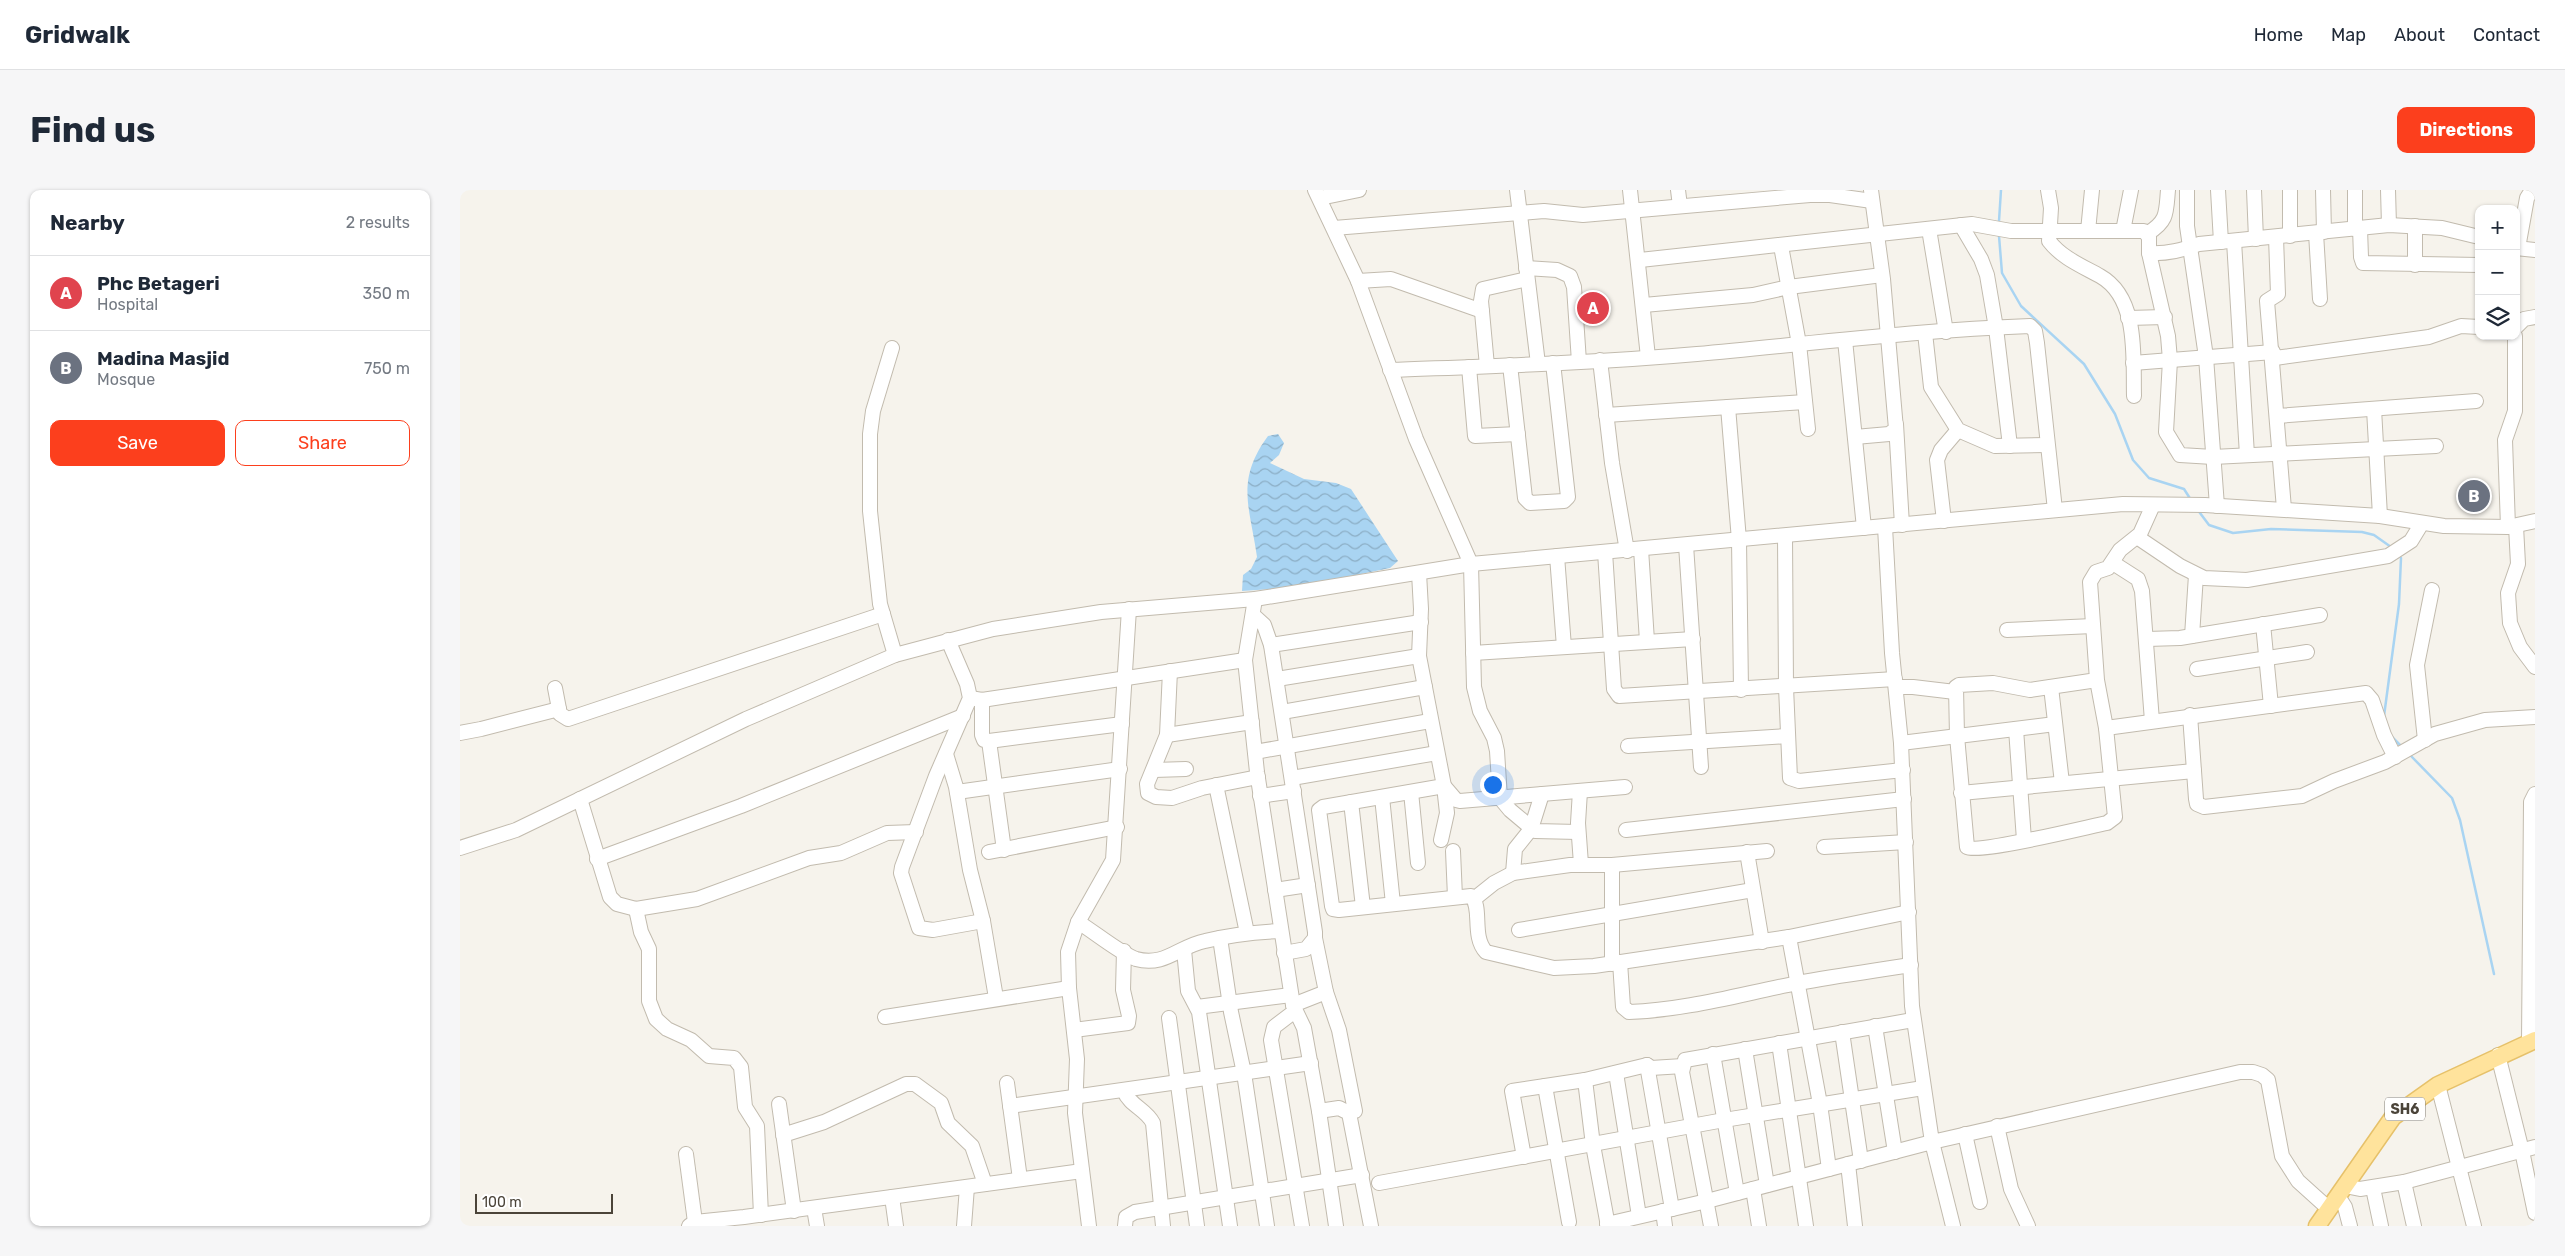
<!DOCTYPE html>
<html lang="en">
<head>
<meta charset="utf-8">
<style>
  body { margin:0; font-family:Rubik,sans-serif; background:#f6f6f7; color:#1f2937 }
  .controls { position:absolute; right:15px; top:15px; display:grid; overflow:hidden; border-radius:10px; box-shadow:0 1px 4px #0004 }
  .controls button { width:45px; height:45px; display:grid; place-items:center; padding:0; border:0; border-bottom:1px solid #e0e1e3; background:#fff; color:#1f2937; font:25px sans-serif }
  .scale { position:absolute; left:15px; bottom:12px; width:138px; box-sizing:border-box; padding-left:5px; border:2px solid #4b4439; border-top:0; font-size:14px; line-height:18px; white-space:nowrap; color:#4b4439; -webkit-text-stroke:4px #fff; paint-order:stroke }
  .you { position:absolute; left:1032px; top:594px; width:18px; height:18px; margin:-12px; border:4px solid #fff; border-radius:50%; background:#1a73e8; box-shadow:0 0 0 8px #1a73e833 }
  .badge { display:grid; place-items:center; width:32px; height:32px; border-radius:50%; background:#fc3f1d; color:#fff; font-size:16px; font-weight:700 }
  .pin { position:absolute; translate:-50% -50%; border:2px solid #fff; box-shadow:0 1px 5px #0006 }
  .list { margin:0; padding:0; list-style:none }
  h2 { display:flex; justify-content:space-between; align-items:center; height:65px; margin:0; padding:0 20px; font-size:21px }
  h2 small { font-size:16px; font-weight:400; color:#747a83 }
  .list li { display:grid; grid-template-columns:32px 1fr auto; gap:15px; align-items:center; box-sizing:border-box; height:75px; padding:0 20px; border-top:1px solid #e0e1e3 }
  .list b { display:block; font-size:19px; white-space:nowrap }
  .list p { margin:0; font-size:16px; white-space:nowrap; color:#747a83 }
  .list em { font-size:16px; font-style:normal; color:#747a83 }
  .actions { display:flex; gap:10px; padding:15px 20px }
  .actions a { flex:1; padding:11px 0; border:1px solid #fc3f1d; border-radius:10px; text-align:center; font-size:18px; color:#fc3f1d }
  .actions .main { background:#fc3f1d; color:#fff }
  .icon { flex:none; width:28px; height:28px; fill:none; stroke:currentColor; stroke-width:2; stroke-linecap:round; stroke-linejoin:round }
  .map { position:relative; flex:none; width:2075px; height:1036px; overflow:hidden; border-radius:10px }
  header { display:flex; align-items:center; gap:30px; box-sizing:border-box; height:70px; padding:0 25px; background:#fff; border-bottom:1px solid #e0e1e3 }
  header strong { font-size:24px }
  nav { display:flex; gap:28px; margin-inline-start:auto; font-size:18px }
  .intro { display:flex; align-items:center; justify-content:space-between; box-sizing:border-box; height:120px; padding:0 30px }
  h1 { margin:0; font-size:35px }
  .button { padding:12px 22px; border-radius:10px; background:#fc3f1d; color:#fff; font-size:18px; font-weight:700 }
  main { display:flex; gap:30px; padding:0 30px }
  aside { flex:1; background:#fff; border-radius:10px; box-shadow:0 1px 4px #0004 }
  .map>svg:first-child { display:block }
  .water { fill:url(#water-waves) }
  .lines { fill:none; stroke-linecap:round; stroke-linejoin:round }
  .stream { stroke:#a9d4f2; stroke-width:2.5 }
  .minor-casing { stroke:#c2bbae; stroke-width:16 }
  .major-casing { stroke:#e6c16a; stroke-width:19 }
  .minor { stroke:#fff; stroke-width:14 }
  .major { stroke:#ffe39c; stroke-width:16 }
  .labels { text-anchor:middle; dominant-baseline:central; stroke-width:4; stroke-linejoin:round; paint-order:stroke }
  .shield { fill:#fff; stroke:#817c74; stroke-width:1 }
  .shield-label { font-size:14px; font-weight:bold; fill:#4b4439 }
</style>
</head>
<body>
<header>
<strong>Gridwalk</strong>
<nav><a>Home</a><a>Map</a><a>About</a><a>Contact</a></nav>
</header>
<div class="intro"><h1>Find us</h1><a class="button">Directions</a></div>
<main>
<aside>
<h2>Nearby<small>2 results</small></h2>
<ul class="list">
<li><span class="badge" style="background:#e0444e">A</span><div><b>Phc Betageri</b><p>Hospital</p></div><em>350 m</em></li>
<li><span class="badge" style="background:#6b7280">B</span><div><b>Madina Masjid</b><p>Mosque</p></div><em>750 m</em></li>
</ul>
<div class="actions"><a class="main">Save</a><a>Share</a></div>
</aside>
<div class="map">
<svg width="2075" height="1036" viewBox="0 0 2075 1036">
  <defs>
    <pattern id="water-waves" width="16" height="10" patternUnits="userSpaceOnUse" patternTransform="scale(1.25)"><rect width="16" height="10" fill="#a9d4f2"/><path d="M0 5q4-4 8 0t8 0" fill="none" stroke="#8caec5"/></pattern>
  </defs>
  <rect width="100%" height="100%" fill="#f6f3ec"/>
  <path class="water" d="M 818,244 L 824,253 L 819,265 L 810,273 L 844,289 L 876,293 L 891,299 L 938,371 L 930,378 L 839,397 L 782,401 L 783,385 L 791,379 L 797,367 C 790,317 775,291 808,246 Z"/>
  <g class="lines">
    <g class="stream">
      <path d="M 1539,31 L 1541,0"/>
      <path d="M 1539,46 L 1542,83 L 1561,116 L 1624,174 L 1655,224 L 1673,270 L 1689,288 L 1724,299 L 1731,310"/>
      <path d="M 1737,319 L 1749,335 L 1773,343 L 1811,339 L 1902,342 L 1914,345 L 1931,357"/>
      <path d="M 1924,526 L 1939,414 L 1941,368"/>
      <path d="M 1932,547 L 1940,555"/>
      <path d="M 1951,566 L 1992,608 L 2000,630 L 2034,784"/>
    </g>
    <g class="minor-casing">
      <g id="minor">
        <path d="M 855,0 L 898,91 L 956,249 L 1011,374 L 1014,497 L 1020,521 L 1034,548 L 1037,561 L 1040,608 L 1050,620 L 1075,641 L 1118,642"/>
        <path d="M 1057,0 L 1078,174"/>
        <path d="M 1170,0 L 1188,167"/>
        <path d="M 1218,0 L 1220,16"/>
        <path d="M 1588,0 L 1591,18 L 1589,51 C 1602,68 1622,76 1640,86 C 1679,108 1673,167 1674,206"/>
        <path d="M 1727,0 L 1727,36 L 1746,167 L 1757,316"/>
        <path d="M 1758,0 L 1761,52"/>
        <path d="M 1794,0 L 1796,49"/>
        <path d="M 1830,0 L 1830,46"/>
        <path d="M 1863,0 L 1864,42"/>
        <path d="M 1895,0 L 1895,39"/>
        <path d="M 1928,0 L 1929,35"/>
        <path d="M 860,8 L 899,0"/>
        <path d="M 1501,35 L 1521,69 L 1527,85 L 1536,138 L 1550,256"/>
        <path d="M 1955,36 L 1955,75"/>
        <path d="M 874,38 L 1084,21 L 1123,25 L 1350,5 L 1370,5 L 1412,11"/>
        <path d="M 1900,38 L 1901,67 L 1903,73 L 2019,75"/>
        <path d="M 1469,39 L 1486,142"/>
        <path d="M 1628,41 L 1632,0"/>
        <path d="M 1663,41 L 1671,0"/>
        <path d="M 1688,43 C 1708,31 1706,22 1708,0"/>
        <path d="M 1856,43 L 1860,109"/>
        <path d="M 1816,47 L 1818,104 L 1807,111 L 1824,319"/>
        <path d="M 1774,51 L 1787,265"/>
        <path d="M 1321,56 L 1339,154 L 1348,239"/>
        <path d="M 2056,58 L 2075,60"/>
        <path d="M 2058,58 L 2067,8 L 2072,0"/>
        <path d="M 1689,63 L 1708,146 L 1710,170 L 1706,242 L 1720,265 L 1753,267 L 1976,256"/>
        <path d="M 1180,70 L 1512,34 L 1551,41 L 1684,41 L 1689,47 L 1689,63 C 1708,64 1722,60 1739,54 L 1929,35 L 1982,38 L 2019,47"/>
        <path d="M 1066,78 L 1097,80 L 1110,86 L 1114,97 L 1119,172"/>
        <path d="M 898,91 L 931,89 L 1022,121"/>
        <path d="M 1184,115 L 1293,105 L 1329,97 L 1422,85"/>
        <path d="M 1668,128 L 1705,127"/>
        <path d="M 2056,137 L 2064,129 L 2075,127"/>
        <path d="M 1465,143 L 1471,197 L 1498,240 L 1535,256 L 1587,255"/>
        <path d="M 1385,150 L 1404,338"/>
        <path d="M 432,158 L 413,221 L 410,244 L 410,321 L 420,414 L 435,465"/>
        <path d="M 1140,170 L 1152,273 L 1167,361"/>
        <path d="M 1673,173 L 1813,162 L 1815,168 L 1969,147 L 2001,136 L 2019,137"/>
        <path d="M 1050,175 L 1065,308 L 1070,313 L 1104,311 L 1108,307 L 1093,173"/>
        <path d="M 1027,176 L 1021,111 L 1023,99 L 1067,89"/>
        <path d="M 1009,177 L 1015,246 L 1058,244"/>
        <path d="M 930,180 C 1032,176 1135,173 1237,164 C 1348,154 1458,140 1570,136 L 1575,141 L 1577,153 L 1595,320"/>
        <path d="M 1268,217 L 1279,350 L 1281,500"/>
        <path d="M 1914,219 L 1920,326"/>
        <path d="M 1146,225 L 1345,212"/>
        <path d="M 1817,226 L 2016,211"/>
        <path d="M 1436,234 L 1442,335"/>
        <path d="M 1395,247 L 1429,244 L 1436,239 L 1423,89 L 1411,0"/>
        <path d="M 1484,331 L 1477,270 L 1481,260 L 1498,240"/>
        <path d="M 2056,336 L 2058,374 L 2048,403 L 2050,433 L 2060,457 L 2075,477"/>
        <path d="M 1425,337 L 1432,463 L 1441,553 L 1452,816 L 1472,952 L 1780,882 L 1793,882 L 1802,885 L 1808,890 L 1822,966 L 1838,991 L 1869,1019"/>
        <path d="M 2048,337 L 2045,250 L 2055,221 L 2055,146"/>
        <path d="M 1325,346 L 1326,497 L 1330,588 L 1339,591 L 1443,580"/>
        <path d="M 1677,347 L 1720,376 L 1744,388 L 1787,390 L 1928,366 L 1951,351 L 1962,333"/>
        <path d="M 1226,355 L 1241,577"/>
        <path d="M 1181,359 L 1187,451"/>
        <path d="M 1145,362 L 1154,499 L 1159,506 L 1435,489"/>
        <path d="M 1097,366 L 1104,457"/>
        <path d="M 1653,373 L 1678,389 L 1682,401 L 1692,531"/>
        <path d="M 959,383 L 961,419 L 959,466 L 984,596 L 987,623 L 981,650"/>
        <path d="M 795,409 L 785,470 L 797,582 L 833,815 L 844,838 L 859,921 L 879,918 L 889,923 L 911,1036"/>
        <path d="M 793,425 L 804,435 L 811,455 L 855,742 L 855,748 L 846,759 L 824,763"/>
        <path d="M 1803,434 L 1811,516"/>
        <path d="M 1547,440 L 1633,436"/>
        <path d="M 1732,446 L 1736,385"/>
        <path d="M 1687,449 L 1720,448 L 1860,425"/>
        <path d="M 488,450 L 507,494 L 510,508 L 476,586 L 442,677 L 441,683 L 459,738 L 473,740 L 523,731"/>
        <path d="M 811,455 L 961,432"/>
        <path d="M 1013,463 L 1233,449"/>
        <path d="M 1737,479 L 1847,462"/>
        <path d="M 710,481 L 707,545 L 687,594 L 688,603 L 696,607 L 712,608 L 742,598 L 798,587"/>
        <path d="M 817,489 L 959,466"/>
        <path d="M 1637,490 L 1570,500 L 1533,493 L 1499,495 L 1496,497 L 1497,546 L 1507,657 C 1518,664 1627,637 1647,633 L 1655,627 L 1646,538 L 1637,490 L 1630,392 L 1636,382 L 1648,378 L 1660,360 L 1680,344 L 1693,315"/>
        <path d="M 1436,497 L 1453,497 L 1495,502"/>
        <path d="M 1591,497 L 1602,593"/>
        <path d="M 95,498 L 100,524 L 108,529 L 423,424"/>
        <path d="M 510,508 L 522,510 L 785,470"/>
        <path d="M 522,510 L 522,545 L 524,550 L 529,551 L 662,534"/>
        <path d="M 822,522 L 965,497"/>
        <path d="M 1730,525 L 1736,609 L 1737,614 L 1744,617 L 1842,606 L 1874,591 L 1925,572 L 1975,544 L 2025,530 L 2075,527"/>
        <path d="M 1646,538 L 1906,503 L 1912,510 L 1924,545 L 1935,567"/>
        <path d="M 1556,539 L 1564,650"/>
        <path d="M 0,543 L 21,539 L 99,519"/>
        <path d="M 707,545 L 792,532"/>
        <path d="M 1965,550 L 1957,475 L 1972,400"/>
        <path d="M 529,551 L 544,660"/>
        <path d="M 1441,553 L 1595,534"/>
        <path d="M 1168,556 L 1328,546"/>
        <path d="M 795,562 L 970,531"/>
        <path d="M 486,564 L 496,597 L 510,680 L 523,731 L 536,808"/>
        <path d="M 694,580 L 726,579"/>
        <path d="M 832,588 L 977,563"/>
        <path d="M 756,595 L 787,743"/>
        <path d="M 1165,597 L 1000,611 L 996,610 L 984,596 L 863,617 L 859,620 L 872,716 L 873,719 L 879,720 L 1011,706 C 1023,717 1011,746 1026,762 L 1094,778 L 1134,776 L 1329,747 L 1449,722"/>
        <path d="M 1120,601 L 1118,633 L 1121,674"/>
        <path d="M 497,602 L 660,579"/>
        <path d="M 951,602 L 958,673"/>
        <path d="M 1501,603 L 1734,581"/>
        <path d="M 800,606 L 834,601"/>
        <path d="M 922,607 L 933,714"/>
        <path d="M 120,609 L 150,707 L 157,714 L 176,719 L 237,709 L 349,668 L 381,663 L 427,643 L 456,642"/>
        <path d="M 891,612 L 903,717"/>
        <path d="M 1166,640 L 1444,609"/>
        <path d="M 1364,657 L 1446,652"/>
        <path d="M 0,658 L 56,640 L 286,529 L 435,465 L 533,439 L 641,422 L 795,409 L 1011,374 L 1663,314 L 1745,315 L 1920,326 L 1984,336 L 2048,337 L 2075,331"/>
        <path d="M 993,661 L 995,707"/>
        <path d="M 529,662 L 657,637"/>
        <path d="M 1287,662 L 1302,752"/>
        <path d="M 137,669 L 281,616 L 503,526"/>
        <path d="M 1053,683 L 1055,659 L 1071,639 L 1082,604"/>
        <path d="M 815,700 L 848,695"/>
        <path d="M 1014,709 L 1034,693 L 1053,683 L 1110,675 L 1152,675 L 1307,661"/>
        <path d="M 176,719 L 181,742 L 189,759 L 189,811 L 196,829 L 207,839 L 231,850 L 249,866 L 274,868 L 281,877 L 285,917 L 297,936 L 301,1025"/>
        <path d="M 618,732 C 633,741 661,764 676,769 C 705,777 719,756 745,751 C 770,745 795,742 821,741"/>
        <path d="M 1059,740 L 1293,700"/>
        <path d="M 1329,747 L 1360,914 L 1369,979"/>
        <path d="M 760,748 L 771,822 L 784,883 L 807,1036"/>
        <path d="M 855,748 L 866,802 L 879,840 L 895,921"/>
        <path d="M 724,760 L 728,801 L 739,822 L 770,1036"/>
        <path d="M 1160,772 L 1163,817 L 1169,822 C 1227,820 1281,804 1338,793 C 1375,786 1413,781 1451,775"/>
        <path d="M 1152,774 L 1152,675"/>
        <path d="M 833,815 L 866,802"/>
        <path d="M 737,817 L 831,805"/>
        <path d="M 835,821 L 814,837 L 811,850 L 842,1036"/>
        <path d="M 425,827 L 609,798"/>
        <path d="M 709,828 L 737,1036"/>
        <path d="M 1415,836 L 1435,962"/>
        <path d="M 614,840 L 668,833 L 669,826 L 663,800 L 664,761"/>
        <path d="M 1382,842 L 1401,971"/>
        <path d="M 2069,852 L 2071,612 L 2075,604"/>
        <path d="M 1319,853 L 1346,1036"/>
        <path d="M 1285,859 L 1307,995"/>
        <path d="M 1253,864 L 1277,1003"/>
        <path d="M 2038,865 L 2062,961 L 2075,1023"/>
        <path d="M 1187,875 L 1212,1019"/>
        <path d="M 1156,883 L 1179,1026"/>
        <path d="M 1125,890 L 1133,955 L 1148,1036"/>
        <path d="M 547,893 L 560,989"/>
        <path d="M 1978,895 L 2014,1036"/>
        <path d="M 1085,896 L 1109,1032"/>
        <path d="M 664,901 C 670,916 686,919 693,933 L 703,1036"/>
        <path d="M 319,914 L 334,1021"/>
        <path d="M 550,916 L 851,873"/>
        <path d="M 859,921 L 876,1036"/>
        <path d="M 1537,936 L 1551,999 L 1568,1036"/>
        <path d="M 1505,944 L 1520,1012"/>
        <path d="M 323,945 L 364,932 L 446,894 L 455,894 L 481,913 L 488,933 L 512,956 L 525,994"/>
        <path d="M 226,964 L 235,1032"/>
        <path d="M 1064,967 L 1052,901 L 1125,890 L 1187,875 L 1191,878 L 1223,876"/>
        <path d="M 1388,974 L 1395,1036"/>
        <path d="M 1944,992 L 1954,1036"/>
        <path d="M 919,993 L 1264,930 L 1463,898"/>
        <path d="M 1885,996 L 1900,999 L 1944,992 L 2075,957"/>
        <path d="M 1913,998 L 1921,1036"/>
        <path d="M 1293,999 L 1299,1036"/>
        <path d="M 1878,1006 L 1885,1017 L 1890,1036"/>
        <path d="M 432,1007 L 436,1036"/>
        <path d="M 354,1018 L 357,1036"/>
        <path d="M 1203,1021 L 1205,1036"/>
        <path d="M 1147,1034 L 1247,1011 L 1472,952 L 1493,1036"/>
        <path d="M 229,1036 L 235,1032 L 284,1027 L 622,981"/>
        <path d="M 504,1036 L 507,997"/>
        <path d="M 629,1036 L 615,923 L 617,869 L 609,798 L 608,762 L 618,732 L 653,670 L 669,419"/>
        <path d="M 665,1036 L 666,1027 L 675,1022 L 902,985"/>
        <path d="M 1251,1036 L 1222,882 L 1225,870 L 1453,830"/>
      </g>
    </g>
    <g class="major-casing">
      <path id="major" d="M 1857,1036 L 1933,927 L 1978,895 L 2075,850"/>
    </g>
    <use href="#minor" class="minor"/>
    <use href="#major" class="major"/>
  </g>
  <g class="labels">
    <rect class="shield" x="1925" y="907.5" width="40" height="23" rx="4"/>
    <g class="shield-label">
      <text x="1945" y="919">SH6</text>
    </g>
  </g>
</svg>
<div class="controls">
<button>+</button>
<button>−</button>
<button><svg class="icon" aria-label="layers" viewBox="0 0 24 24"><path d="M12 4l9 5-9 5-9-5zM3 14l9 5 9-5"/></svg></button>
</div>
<div class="scale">100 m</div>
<div class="you"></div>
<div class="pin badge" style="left:1133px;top:118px;background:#e0444e">A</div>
<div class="pin badge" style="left:2014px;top:306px;background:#6b7280">B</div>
</div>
</main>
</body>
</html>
